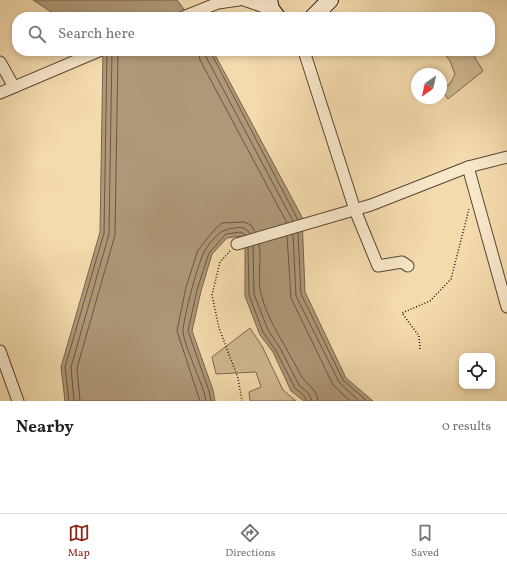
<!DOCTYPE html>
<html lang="en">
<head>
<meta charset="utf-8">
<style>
  body { margin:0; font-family:Vollkorn,serif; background:#f2f2f2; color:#222 }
  .controls { position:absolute; right:12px; bottom:12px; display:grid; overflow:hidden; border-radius:8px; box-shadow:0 2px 6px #0003 }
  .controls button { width:36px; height:36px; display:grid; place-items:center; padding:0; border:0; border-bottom:1px solid #e0e0e0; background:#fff; color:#222; font:20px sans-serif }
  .compass { position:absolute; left:411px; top:68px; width:36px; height:36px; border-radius:50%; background:#fff; box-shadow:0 2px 6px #0003; rotate:214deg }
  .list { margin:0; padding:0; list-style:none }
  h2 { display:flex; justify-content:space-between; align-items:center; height:52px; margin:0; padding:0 16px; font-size:17px }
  h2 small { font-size:13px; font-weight:400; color:#767676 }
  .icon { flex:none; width:22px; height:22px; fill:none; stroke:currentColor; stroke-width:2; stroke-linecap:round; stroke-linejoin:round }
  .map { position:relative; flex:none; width:507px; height:401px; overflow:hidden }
  .search { position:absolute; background:#fff; box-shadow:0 2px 6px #0003; left:12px; right:12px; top:12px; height:44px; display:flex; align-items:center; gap:10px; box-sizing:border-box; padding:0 14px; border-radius:16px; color:#767676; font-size:15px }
  .sheet { height:112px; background:#fff }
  nav { display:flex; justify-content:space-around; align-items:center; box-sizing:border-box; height:56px; border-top:1px solid #e0e0e0; background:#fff; font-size:11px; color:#767676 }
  nav a { display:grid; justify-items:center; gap:2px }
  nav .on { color:#8f2418 }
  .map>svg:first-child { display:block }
  .green { fill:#d1b992; stroke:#7b6750 }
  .water { fill:#ae9877; stroke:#77644d }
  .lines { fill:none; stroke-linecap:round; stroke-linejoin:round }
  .shore { stroke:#6a5642; stroke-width:1 }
  .street-casing { stroke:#594636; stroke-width:13 }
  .secondary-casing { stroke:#25150e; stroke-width:18 }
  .path { stroke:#25150e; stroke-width:1.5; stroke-dasharray:1 2; stroke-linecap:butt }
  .street { stroke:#f8e8ca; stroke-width:11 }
  .secondary { stroke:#f8e8ca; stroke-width:16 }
</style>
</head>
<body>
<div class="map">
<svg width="507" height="401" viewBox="0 0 507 401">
  <rect width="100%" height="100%" fill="#f4dbad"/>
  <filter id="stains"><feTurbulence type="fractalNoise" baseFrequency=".005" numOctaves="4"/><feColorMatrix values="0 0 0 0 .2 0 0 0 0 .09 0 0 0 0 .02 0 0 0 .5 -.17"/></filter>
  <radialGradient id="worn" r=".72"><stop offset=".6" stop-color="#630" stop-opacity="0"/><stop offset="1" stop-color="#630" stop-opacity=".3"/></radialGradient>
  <g class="green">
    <path d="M 443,51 L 471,51 L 483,71 L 448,99 L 441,89 L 450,84 L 455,74 L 450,61 Z"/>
    <path d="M 250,328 L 262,346 L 283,390 L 296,401 L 250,401 L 249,392 L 261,387 L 256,372 L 216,374 L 212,357 Z"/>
  </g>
  <g class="water">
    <path d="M 33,0 L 177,0 L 190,17 L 59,17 Z"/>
    <path d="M 103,51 L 213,51 L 302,217 L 305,292 L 346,378 L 373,401 L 304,401 L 291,391 L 273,352 L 260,335 L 245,296 L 245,249 L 241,236 L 227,238 L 212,254 L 201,291 L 192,331 L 213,390 L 215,401 L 65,401 L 61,367 L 100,232 Z"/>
  </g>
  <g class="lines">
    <g class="shore">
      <path d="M 198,51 L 200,60 L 287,223"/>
      <path d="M 205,51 L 206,57 L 293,221"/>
      <path d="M 210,51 L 298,220"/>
      <path d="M 298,233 L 301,294 L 343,380 L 367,401"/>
      <path d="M 293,234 L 296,296 L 339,382 L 359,401"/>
      <path d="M 287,236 L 291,298 L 333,385 L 350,401"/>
      <path d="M 259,244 C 262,260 257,278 261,294 C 268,322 287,347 300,374 C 305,384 317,388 318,401"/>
      <path d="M 253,246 L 254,294 L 268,330 L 280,348 L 299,385 L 309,394 L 312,401"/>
      <path d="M 248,247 L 249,295 L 263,332 L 276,351 L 295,388 L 305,397 L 306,401"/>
      <path d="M 69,401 L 65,367 L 104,233 L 107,51"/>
      <path d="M 74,401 L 71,367 L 109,234 L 112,51"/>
      <path d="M 80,401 L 77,368 L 115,235 L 118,51"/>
      <path d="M 200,401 L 177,331 L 186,287 L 198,250 L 216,228 L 222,223 L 244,222 L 251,225 L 255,232"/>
      <path d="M 206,401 L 204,392 C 200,380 183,341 183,331 C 183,320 199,257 206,249 C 213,238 221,229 234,228 C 241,227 246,227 250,234"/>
      <path d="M 211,401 L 209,391 L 188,331 L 197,290 L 209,253 L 226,234 L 241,232 L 245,235"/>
    </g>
    <g class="street-casing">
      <g id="street">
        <path d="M 244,0 L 264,7 L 273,14"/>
        <path d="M 183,17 L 218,3 L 239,0"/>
        <path d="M 304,51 L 355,210 L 378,266 L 402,262 L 408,266"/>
        <path d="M 0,62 L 14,87"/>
        <path d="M 0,93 L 99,51"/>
        <path d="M 468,167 L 507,307"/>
        <path d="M 237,244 L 371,205 L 468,167 L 507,157"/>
        <path d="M 0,351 L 18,401"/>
      </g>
    </g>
    <g class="secondary-casing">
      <g id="secondary">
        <path d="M 269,0 L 271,9 L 277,17"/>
        <path d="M 313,17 L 330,0"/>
      </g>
    </g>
    <g class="path">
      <path d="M 230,251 L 220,262 L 212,295 L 219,328 L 238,378 L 242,401"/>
      <path d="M 420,349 L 419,336 L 402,313 L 430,301 L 451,279 L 469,209"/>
    </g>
    <use href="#street" class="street"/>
    <use href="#secondary" class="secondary"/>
  </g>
  <rect width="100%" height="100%" filter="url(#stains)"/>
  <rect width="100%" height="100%" fill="url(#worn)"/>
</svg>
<div class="controls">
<button><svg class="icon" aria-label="locate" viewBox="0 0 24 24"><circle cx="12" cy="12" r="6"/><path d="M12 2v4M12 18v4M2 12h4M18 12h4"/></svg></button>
</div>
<svg class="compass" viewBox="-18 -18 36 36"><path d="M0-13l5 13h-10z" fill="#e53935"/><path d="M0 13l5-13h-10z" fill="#767676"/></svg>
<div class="search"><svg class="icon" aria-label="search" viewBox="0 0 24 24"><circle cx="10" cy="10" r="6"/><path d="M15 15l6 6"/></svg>Search here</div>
</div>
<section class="sheet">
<h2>Nearby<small>0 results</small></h2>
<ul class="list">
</ul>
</section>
<nav>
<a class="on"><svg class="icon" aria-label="map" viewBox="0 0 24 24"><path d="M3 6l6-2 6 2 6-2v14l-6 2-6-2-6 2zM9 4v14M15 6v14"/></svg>Map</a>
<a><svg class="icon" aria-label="directions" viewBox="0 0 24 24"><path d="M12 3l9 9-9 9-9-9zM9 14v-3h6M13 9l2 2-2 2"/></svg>Directions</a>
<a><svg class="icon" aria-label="saved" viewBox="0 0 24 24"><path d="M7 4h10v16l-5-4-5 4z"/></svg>Saved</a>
</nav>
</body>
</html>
